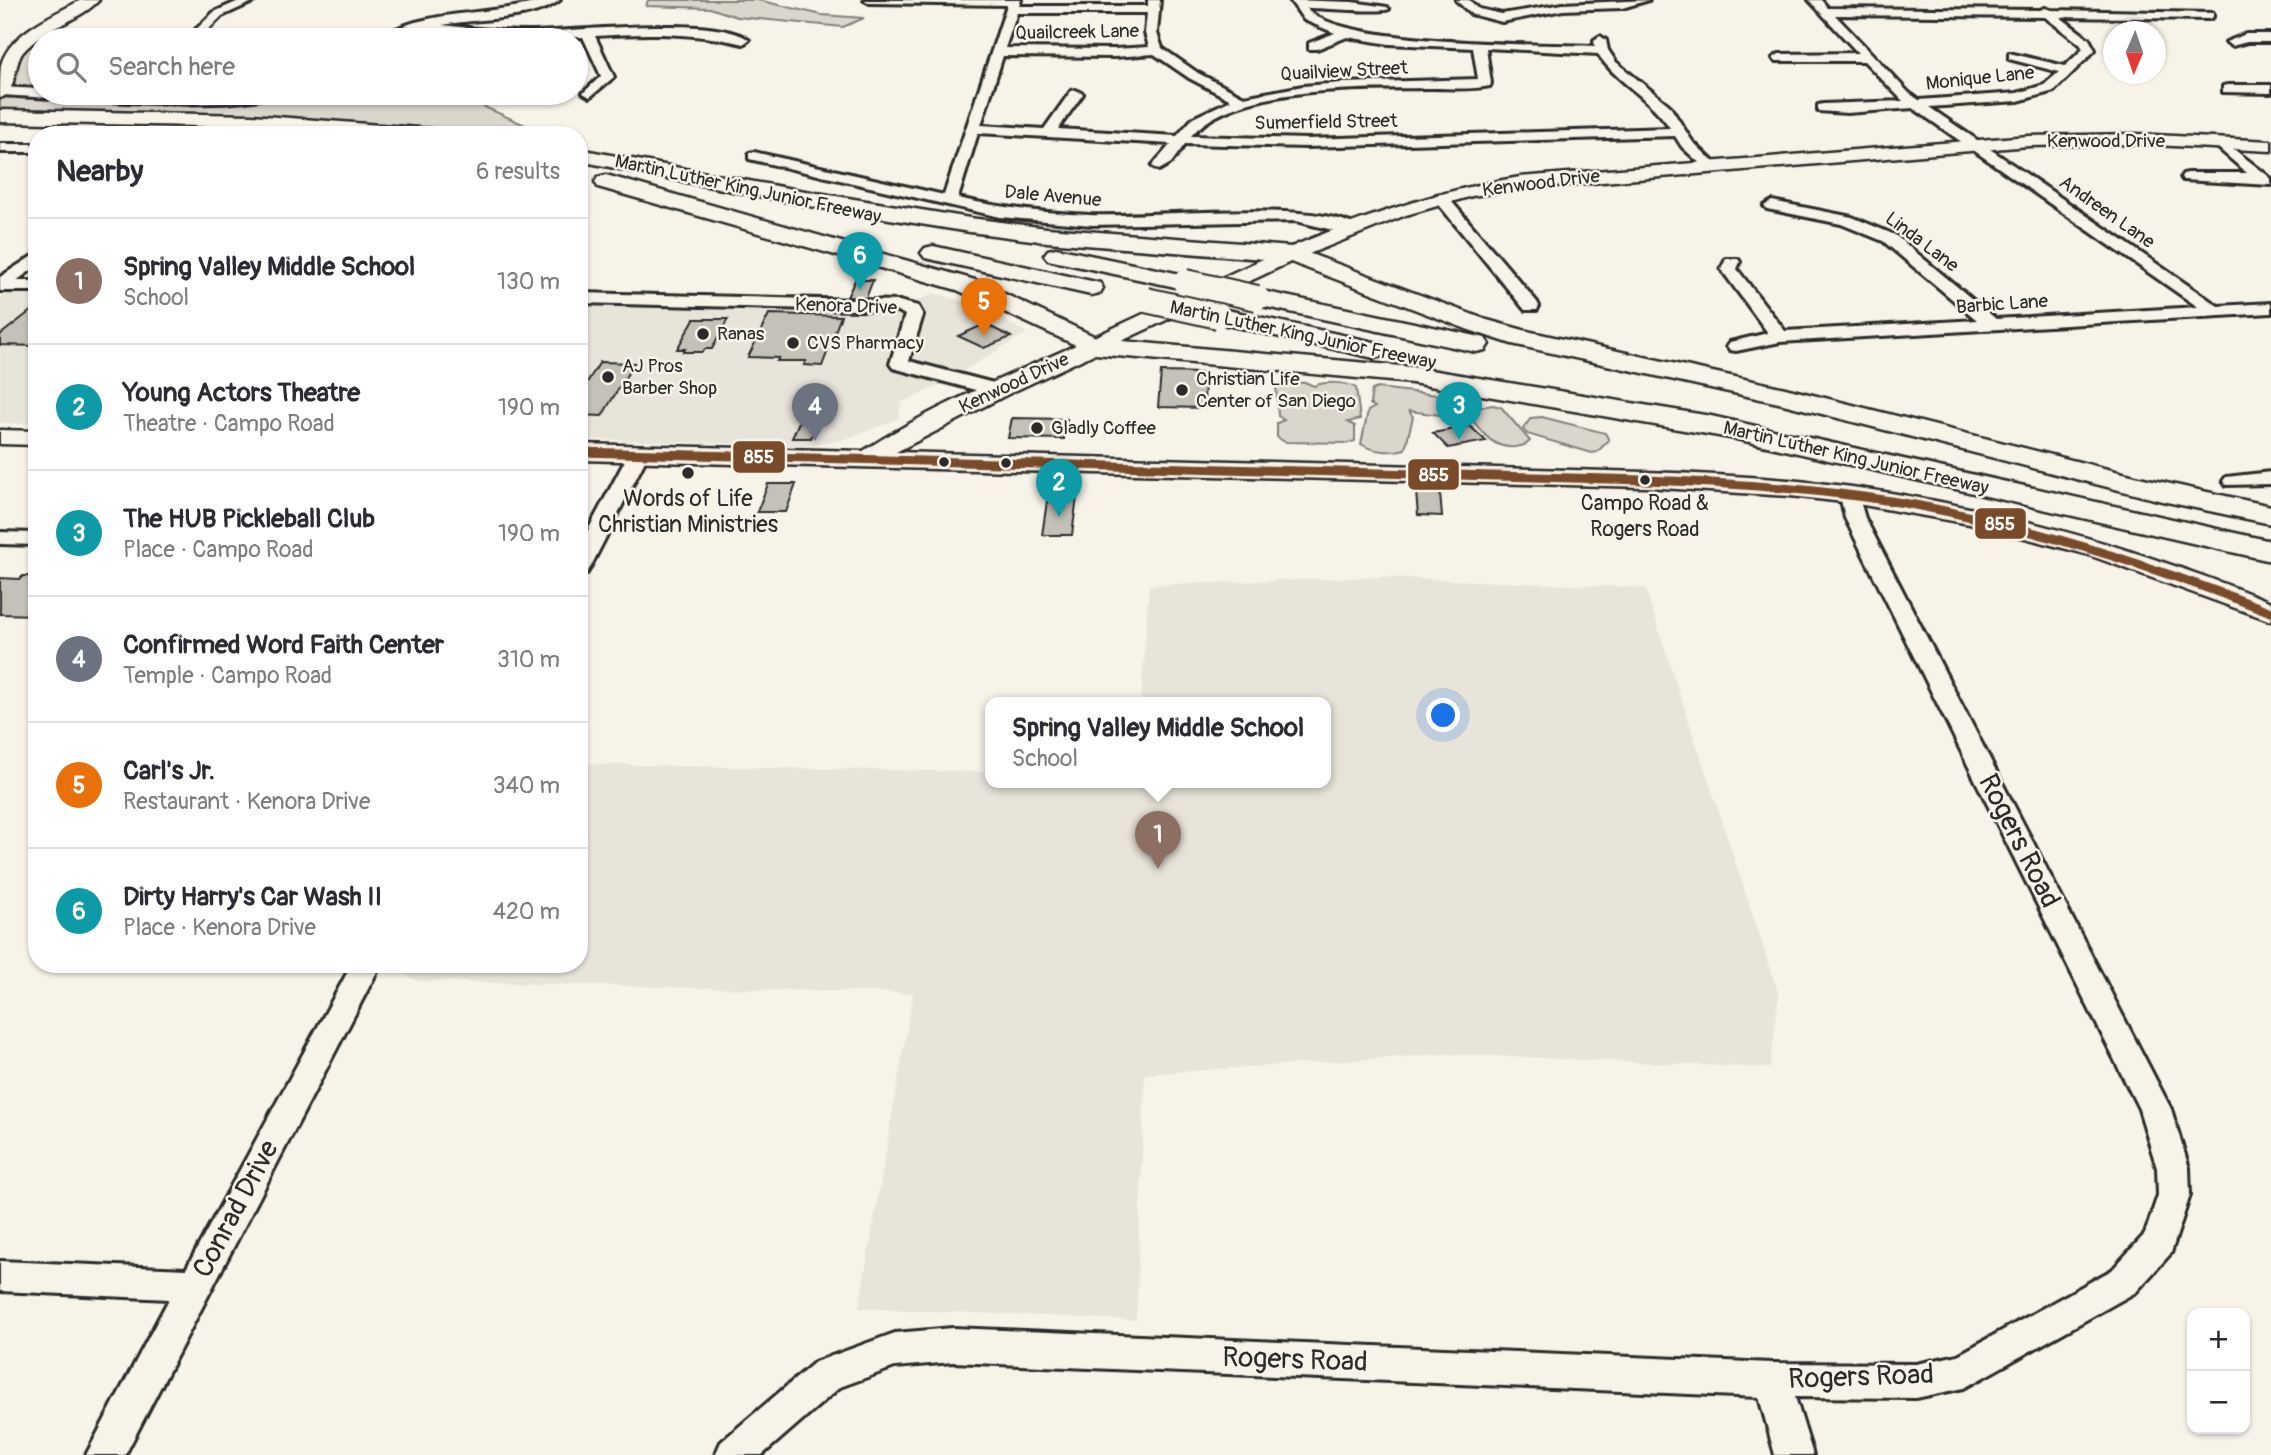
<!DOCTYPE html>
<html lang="en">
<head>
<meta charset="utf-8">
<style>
  body { margin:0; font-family:Pangolin,sans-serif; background:#f7f7f7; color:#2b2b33 }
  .controls { position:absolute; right:21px; bottom:21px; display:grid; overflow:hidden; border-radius:14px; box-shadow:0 2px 5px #0004 }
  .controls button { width:63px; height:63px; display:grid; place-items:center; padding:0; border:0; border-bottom:2px solid #e1e1e2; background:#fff; color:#2b2b33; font:35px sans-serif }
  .compass { position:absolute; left:2103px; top:21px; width:63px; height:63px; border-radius:50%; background:#fff; box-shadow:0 2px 5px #0004; rotate:182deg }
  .you { position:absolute; left:1444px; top:716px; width:24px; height:24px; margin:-18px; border:5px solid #fff; border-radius:50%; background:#1a73e8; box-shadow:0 0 0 10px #1a73e833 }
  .badge { display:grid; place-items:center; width:46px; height:46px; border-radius:50%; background:#b45309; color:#fff; font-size:23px; font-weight:700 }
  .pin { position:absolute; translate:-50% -58px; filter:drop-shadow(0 2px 4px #0008) }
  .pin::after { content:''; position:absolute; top:37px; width:24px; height:21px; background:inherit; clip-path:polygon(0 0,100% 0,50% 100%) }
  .popup { position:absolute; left:985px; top:697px; width:346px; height:91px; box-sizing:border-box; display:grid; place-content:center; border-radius:14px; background:#fff; filter:drop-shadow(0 2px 5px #0005); font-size:23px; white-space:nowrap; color:#7c7c81 }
  .popup b { font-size:26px; color:#2b2b33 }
  .popup::after { content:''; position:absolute; left:50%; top:100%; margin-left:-14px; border:14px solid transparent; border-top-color:#fff }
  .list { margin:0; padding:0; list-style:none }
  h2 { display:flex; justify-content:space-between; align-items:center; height:91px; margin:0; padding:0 28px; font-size:30px }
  h2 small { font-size:23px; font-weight:400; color:#7c7c81 }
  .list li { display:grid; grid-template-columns:46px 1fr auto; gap:21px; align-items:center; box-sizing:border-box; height:126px; padding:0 28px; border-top:2px solid #e1e1e2 }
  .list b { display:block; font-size:26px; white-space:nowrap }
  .list p { margin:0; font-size:23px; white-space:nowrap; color:#7c7c81 }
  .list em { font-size:23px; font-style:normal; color:#7c7c81 }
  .icon { flex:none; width:38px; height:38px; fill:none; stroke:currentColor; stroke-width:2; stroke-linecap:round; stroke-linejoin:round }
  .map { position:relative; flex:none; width:2271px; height:1455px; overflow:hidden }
  .search { position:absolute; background:#fff; box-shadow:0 2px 5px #0004; left:28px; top:28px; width:560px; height:77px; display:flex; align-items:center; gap:18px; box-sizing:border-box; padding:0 24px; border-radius:38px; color:#7c7c81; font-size:26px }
  .panel { position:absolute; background:#fff; box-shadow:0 2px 5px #0004; left:28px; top:126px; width:560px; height:847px; border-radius:28px }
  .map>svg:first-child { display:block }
  .built { fill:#e8e4da }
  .green { fill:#dad6cc; stroke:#82807c; stroke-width:2 }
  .building { fill:#c4c1b9; stroke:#2b2b2b; stroke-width:2 }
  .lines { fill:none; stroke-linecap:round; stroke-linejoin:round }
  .minor-casing { stroke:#2b2b2b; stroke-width:6 }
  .major-casing { stroke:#2b2b2b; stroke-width:5 }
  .highway-casing { stroke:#2b2b2b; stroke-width:5 }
  .minor { fill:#f7f3e8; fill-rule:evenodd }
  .major { fill:#f7f3e8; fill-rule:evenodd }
  .highway { fill:#f7f3e8; fill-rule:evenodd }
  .highway-bridge-casing { stroke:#2b2b2b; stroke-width:28; stroke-linecap:butt }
  .highway-bridge { stroke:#f7f3e8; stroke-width:24 }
  .bus-1-casing { stroke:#f7f3e8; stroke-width:13 }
  .bus-1 { stroke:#7a4b2a; stroke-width:9 }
  .poi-dot { fill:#2b2b2b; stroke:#f7f3e8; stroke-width:2.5 }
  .labels { text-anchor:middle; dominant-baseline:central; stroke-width:5; stroke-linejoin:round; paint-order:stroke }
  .far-street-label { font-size:19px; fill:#2b2b2b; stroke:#f7f3e8 }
  .far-poi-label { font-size:19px; fill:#2b2b2b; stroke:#f7f3e8; text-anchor:start }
  .bus-label { font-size:21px; fill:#2b2b2b; stroke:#f7f3e8 }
  .poi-label { font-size:23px; fill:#2b2b2b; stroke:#f7f3e8 }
  .near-street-label { font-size:28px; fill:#2b2b2b; stroke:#f7f3e8 }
  .line-badge { stroke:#f7f3e8; stroke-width:2.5 }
  .badge-label { font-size:19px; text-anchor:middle; font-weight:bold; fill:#fff }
</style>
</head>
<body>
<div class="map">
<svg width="2271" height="1455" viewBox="0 0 2271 1455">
  <rect width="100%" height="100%" fill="#f7f3e8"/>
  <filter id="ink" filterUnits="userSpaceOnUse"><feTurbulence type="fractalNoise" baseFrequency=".0143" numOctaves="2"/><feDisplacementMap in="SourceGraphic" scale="14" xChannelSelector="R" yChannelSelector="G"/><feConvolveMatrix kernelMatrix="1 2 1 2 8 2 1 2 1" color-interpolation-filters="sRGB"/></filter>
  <g filter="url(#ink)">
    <g class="built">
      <path d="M 9,291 L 37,291 L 37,424 L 0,423 L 0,298 Z"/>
      <path d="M 934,293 L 973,304 L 1027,333 L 938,386 L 902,402 L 898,419 L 875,428 L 845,439 L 809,446 L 579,439 L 579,302 L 901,308 Z"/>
      <path d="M 1381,577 L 1645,588 L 1779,995 L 1770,1068 L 1446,1054 L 1145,1074 L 1136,1320 L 859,1308 L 913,993 L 417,981 L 398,971 L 401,964 L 579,964 L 579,764 L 990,772 L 990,783 L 1326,783 L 1326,703 L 1141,703 L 1149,585 Z"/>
    </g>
    <g class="green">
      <path d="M 648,0 L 758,0 L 822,15 L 864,18 L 843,27 L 737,17 L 710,8 L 646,6 Z"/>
      <path d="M 27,41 L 40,45 L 40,93 L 282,93 L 283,100 L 421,95 L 478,104 L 536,130 L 563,135 L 476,135 L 247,115 L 0,111 L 0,91 Z"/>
      <path d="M 1283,382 L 1307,383 L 1314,386 C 1325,381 1346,382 1356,388 L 1360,419 L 1348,422 L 1355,426 L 1355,441 L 1347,443 L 1285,442 L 1277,437 L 1277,423 L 1284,420 L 1278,416 L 1276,385 Z"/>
      <path d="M 1378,388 L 1446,396 L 1451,399 L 1448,413 L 1440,415 L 1409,411 L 1413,417 L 1405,449 C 1392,453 1373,452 1361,444 L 1368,411 L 1375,407 L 1370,404 L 1372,390 Z"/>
      <path d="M 1493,405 L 1501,407 L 1530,441 C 1525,446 1521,446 1514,447 C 1490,449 1480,428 1465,411 L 1468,409 Z"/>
      <path d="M 1542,417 L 1605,433 L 1609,440 L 1597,452 L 1592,453 L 1527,434 L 1523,429 L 1531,418 Z"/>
    </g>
    <g class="building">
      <path d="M 855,280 L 873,280 L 866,298 L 847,297 Z"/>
      <path d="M 37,306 L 37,346 L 0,345 L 0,335 Z"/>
      <path d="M 769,314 L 841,316 L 822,366 L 804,365 L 806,361 L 777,361 L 779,358 L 748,357 Z"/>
      <path d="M 694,319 L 728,319 L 712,349 L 705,349 L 703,352 L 683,352 L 685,349 L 677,349 Z"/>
      <path d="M 985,324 L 1011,337 L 984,348 L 958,336 Z"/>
      <path d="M 600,362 L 634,363 L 602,416 L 579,415 L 579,395 Z"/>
      <path d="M 1161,372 L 1205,373 L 1204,408 L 1158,407 Z"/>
      <path d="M 808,401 L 825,402 L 811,438 L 792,438 Z"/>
      <path d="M 1012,418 L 1067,419 L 1064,439 L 1008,438 Z"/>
      <path d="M 1470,426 L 1486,441 L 1448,448 L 1433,433 Z"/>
      <path d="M 768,484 L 796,484 L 786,512 L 757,512 Z"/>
      <path d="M 1049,488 L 1078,489 L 1072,535 L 1042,535 Z"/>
      <path d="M 1416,492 L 1440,493 L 1442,516 L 1418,515 Z"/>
      <path d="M 23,576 L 37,576 L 37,615 L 0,614 L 0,578 L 20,579 Z"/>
    </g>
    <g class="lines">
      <g class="minor-casing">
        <g id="minor">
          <path d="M 241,0 L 257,0 L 222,16 L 198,40 L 185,40 L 214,12 Z"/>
          <path d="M 543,0 L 560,0 C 534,21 475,18 442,25 C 470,28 498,32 527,32 C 573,32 716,14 749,40 L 743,44 C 693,32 645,33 595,36 L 614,77 L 590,97 L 583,93 L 601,76 L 583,37 L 512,39 L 422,29 L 394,40 L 379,40 C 413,9 498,16 543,0 Z"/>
          <path d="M 864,0 L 1021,0 L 1019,6 L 1148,6 L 1148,0 L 1160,0 L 1157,33 L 1162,48 L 1198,73 L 1244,97 L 1303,86 L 1341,83 L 1478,79 L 1473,48 L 1389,44 L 1347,37 L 1317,49 L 1309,49 L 1309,43 L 1335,33 L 1304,20 L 1290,0 L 1352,2 L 1387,7 L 1389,9 C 1383,13 1321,8 1307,8 C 1333,46 1544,44 1595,46 L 1594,40 L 1600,36 L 1606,40 L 1608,50 L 1616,62 L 1669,105 L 1692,141 L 1718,166 L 1711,170 L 1706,169 L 1682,147 L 1675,136 L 1307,147 L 1185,144 L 1171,163 L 1159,170 L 1152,166 L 1171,144 L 978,133 L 958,198 C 1001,208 1046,213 1090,215 C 1142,218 1330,197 1361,230 L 1359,233 L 1353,235 L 1296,221 L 1092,225 L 1000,217 L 749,159 L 749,153 L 754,152 L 944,195 L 1007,5 L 870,3 ZM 1017,13 L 1147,13 L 1145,33 L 1149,47 L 1114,49 L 1005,48 ZM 1486,48 L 1598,54 C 1617,83 1651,98 1670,128 L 1307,139 L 1191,136 C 1234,84 1368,89 1431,88 C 1450,88 1471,90 1490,86 L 1491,83 ZM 1154,54 L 1189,78 L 1231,100 L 1193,118 L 1177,136 L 1058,129 L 1083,94 L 1076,90 L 1071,91 L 1044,129 L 981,125 L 1003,56 L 1114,57 Z"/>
          <path d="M 1456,0 L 1469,0 L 1479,9 L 1502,14 L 1563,4 L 1649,0 L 1622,8 L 1563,10 L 1502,22 L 1471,14 Z"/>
          <path d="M 1809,0 L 1821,0 L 1828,8 L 2040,10 L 2045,8 L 2051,10 L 2213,13 L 2213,17 L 2209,19 L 2060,17 L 2089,39 L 2095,50 L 2054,91 L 2018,101 L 1929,107 L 2218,306 L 2271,303 L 2271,313 L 1780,342 L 1736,351 L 1730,350 L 1727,346 L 1730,342 L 1768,333 L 1721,269 L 1726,259 L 1738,259 L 1740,262 L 1737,269 L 1785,331 L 1977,320 L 1883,241 L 1841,224 L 1767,209 L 1764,206 L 1772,201 L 1852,217 L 1895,235 L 1996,319 L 2198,307 L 1913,108 L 1847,113 L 1818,111 L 1818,105 L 1823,104 L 1903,101 L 1864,61 L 1775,61 L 1773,58 L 1779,54 L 1858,53 ZM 1835,15 L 2045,17 L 2080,44 L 2083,49 L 2065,66 L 2009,53 L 2009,59 L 2059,72 L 2044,85 L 2017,93 L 1919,100 L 1909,93 Z"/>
          <path d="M 2246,34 L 2271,34 L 2271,42 L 2247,42 L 2232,46 L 2226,42 Z"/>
          <path d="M 2228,85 L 2271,85 L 2271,93 L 2223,92 L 2223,86 Z"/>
          <path d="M 0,87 L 40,89 L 40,93 L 142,95 L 276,93 C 250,114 44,97 0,95 Z"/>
          <path d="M 2222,140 L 2267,175 L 2271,179 L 2271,185 L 2183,180 L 2181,177 L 2183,174 L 2188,173 L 2247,173 L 2217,147 L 2215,144 Z"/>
          <rect x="0" y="144" width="37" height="8"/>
          <path d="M 1441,194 L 1446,195 L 1537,302 L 1539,306 L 1537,310 L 1525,310 L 1436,201 L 1434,198 L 1436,195 Z"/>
          <path d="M 37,253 L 37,266 L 16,281 L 37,281 L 37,291 L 0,291 L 0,277 Z"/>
          <path d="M 579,293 L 899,301 L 918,306 L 923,315 L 909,361 L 1005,386 L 1007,390 L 998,396 L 893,368 L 890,364 L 905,315 L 898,311 L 579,303 Z"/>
          <path d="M 639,447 L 649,453 L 590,568 L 587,573 L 579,574 L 579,547 L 629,453 Z"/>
          <path d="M 2271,472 L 2271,484 L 2226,485 L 2223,481 L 2226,477 Z"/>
          <path d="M 1850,489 L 1857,491 L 1865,518 L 2171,1109 L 2189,1168 L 2190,1195 L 2171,1253 L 2136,1292 L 1964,1388 L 1916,1398 L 1795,1397 L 1813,1455 L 1775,1455 L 1759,1397 L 953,1362 L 895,1367 L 840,1387 L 762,1455 L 715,1455 L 721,1442 L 815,1362 L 895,1333 L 953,1328 L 1772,1363 L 1916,1364 L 1958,1355 L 2112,1270 L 2145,1234 L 2158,1195 L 2157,1168 L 2139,1109 L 1845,518 L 1840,495 L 1843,491 Z"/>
          <path d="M 0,532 L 37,533 L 37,545 L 0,544 Z"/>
          <path d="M 352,964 L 381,964 L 125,1455 L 86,1455 L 169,1299 L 0,1291 L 0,1261 L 186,1269 Z"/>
        </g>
      </g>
      <g class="major-casing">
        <g id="major">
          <path d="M 81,0 L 99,0 C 81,20 44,28 23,52 C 13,64 17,94 0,98 C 0,88 0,75 1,65 C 10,32 54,15 81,0 Z"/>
          <path d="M 2135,134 L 2271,141 L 2271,151 L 2135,144 L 2029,146 L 1520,189 L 1472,196 L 1406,215 L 1299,258 L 1006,395 L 896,452 L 1645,472 C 1714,474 1783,478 1852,487 C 1996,507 2136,548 2271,602 L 2271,621 L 2086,554 L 1975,525 L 1852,503 L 1790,496 L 1645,487 L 579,460 L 579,444 L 863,451 C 938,403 1024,369 1105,332 C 1240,270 1372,201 1520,177 L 2029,136 Z"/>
          <path d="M 0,430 L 37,431 L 37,445 L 0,444 Z"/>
        </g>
      </g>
      <g class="highway-casing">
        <g id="highway">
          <path d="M 0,110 L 252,115 L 431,129 L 438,131 L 441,135 L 349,135 L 252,127 L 0,122 Z"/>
          <path d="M 579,149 L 787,188 L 970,218 L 1047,228 L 1292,247 L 1487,320 L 1527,331 L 1785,388 L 2139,477 L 2271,506 L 2271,524 L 2162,501 L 1783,404 L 1512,344 L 1469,330 L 1288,261 L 1047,242 L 970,232 L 815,207 L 579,161 Z"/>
          <path d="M 606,175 L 975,280 L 1100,339 L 1412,367 L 1711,416 L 2271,541 L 2271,561 L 1736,439 L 1412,383 L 1095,354 L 957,290 L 598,187 L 595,182 L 598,177 Z"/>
          <path d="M 933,246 L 1091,281 L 1100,283 L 1103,288 L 1100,293 L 1091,295 L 925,258 L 921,253 L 925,248 Z"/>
          <path d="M 1056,248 L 1185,275 L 1194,277 L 1197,282 L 1194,287 L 1185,289 L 1048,260 L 1044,255 L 1048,250 Z"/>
          <path d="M 1257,290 L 1476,336 L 1485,338 L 1489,344 L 1485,350 L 1476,352 L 1248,303 L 1244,298 L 1248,293 Z"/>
          <path d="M 1218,308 L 1374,342 L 1383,344 L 1387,350 L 1383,356 L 1374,358 L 1209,321 L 1205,316 L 1209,311 Z"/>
        </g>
      </g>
      <use href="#minor" class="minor"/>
      <use href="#major" class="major"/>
      <use href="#highway" class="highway"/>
      <g class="highway-bridge-casing">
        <g id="highway-bridge">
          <path d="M 1185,282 L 1257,298"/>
          <path d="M 1146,300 L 1218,316"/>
        </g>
      </g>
      <use href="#highway-bridge" class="highway-bridge"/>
      <g class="bus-1-casing">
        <path id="bus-1" d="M 579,452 L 1645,480 C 1735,483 1826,489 1915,505 C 2037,528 2155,567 2271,612"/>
      </g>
      <use href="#bus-1" class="bus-1"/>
    </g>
  </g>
  <g class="poi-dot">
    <circle cx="703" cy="334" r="7"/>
    <circle cx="793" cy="343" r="7"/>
    <circle cx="608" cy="377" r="7"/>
    <circle cx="1182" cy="390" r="7"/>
    <circle cx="1037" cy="428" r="7"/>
    <circle cx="944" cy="462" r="6"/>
    <circle cx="1006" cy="463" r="6"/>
    <circle cx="688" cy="473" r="7"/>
    <circle cx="1645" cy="480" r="6"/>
  </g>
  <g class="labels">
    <g class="far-street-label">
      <text transform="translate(1077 32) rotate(-1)">Quailcreek Lane</text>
      <text transform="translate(1344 71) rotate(-3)">Quailview Street</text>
      <text transform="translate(1980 78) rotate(-6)">Monique Lane</text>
      <text transform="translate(1326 122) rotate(-1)">Sumerfield Street</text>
      <text x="2106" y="141">Kenwood Drive</text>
      <text transform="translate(1541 183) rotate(-7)">Kenwood Drive</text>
      <text transform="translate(748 189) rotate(12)">Martin Luther King Junior Freeway</text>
      <text transform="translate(1053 196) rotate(5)">Dale Avenue</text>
      <text transform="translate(2107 212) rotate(35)">Andreen Lane</text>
      <text transform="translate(1922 242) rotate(37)">Linda Lane</text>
      <text transform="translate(2002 304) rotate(-4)">Barbic Lane</text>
      <text transform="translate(846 306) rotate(2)">Kenora Drive</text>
      <text transform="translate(1303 335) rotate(12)">Martin Luther King Junior Freeway</text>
      <text transform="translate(1014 383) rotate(-25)">Kenwood Drive</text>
      <text transform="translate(1856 458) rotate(13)">Martin Luther King Junior Freeway</text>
    </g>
    <g class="far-poi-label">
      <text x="717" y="334">Ranas</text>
      <text x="807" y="343">CVS Pharmacy</text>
      <text x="622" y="366">AJ Pros<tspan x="622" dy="22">Barber Shop</tspan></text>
      <text x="1196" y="379">Christian Life<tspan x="1196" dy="22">Center of San Diego</tspan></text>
      <text x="1051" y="428">Gladly Coffee</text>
    </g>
    <g class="bus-label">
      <text x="1645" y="503">Campo Road &amp;<tspan x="1645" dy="26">Rogers Road</tspan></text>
    </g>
    <g class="poi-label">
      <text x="688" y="498">Words of Life<tspan x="688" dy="26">Christian Ministries</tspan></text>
    </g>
    <g class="near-street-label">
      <text transform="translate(2019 841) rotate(63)">Rogers Road</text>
      <text transform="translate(236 1209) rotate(-62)">Conrad Drive</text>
      <text transform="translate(1295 1360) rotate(2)">Rogers Road</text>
      <text transform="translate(1861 1377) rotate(-2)">Rogers Road</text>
    </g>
  </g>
  <g class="line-badge">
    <rect x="732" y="440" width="54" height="34" rx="7" fill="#7a4b2a"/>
    <rect x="1407" y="458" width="53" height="33" rx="7" fill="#7a4b2a"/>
    <rect x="1974" y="507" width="53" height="33" rx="7" fill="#7a4b2a"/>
  </g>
  <g class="badge-label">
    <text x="759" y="463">855</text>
    <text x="1434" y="481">855</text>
    <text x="2000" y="530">855</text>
  </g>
</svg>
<div class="controls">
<button>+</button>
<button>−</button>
</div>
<svg class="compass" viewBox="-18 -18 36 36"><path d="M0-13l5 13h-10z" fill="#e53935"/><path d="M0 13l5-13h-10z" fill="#7c7c81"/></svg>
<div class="you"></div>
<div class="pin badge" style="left:1158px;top:869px;background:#8d6e63">1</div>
<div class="popup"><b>Spring Valley Middle School</b>School</div>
<div class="pin badge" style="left:1059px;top:517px;background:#0f9aa8">2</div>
<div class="pin badge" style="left:1459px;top:440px;background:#0f9aa8">3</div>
<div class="pin badge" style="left:815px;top:441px;background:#6b7280">4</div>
<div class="pin badge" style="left:984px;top:336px;background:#e8710a">5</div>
<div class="pin badge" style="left:860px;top:290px;background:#0f9aa8">6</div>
<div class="search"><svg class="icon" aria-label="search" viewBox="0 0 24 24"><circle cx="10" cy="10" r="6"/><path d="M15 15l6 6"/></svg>Search here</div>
<section class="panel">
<h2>Nearby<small>6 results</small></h2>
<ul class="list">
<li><span class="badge" style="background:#8d6e63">1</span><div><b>Spring Valley Middle School</b><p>School</p></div><em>130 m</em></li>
<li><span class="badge" style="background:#0f9aa8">2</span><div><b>Young Actors Theatre</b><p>Theatre · Campo Road</p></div><em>190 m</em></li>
<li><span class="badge" style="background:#0f9aa8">3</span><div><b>The HUB Pickleball Club</b><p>Place · Campo Road</p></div><em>190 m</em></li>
<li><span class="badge" style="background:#6b7280">4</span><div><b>Confirmed Word Faith Center</b><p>Temple · Campo Road</p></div><em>310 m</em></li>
<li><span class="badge" style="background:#e8710a">5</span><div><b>Carl's Jr.</b><p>Restaurant · Kenora Drive</p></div><em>340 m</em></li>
<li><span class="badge" style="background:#0f9aa8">6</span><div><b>Dirty Harry's Car Wash II</b><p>Place · Kenora Drive</p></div><em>420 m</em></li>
</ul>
</section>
</div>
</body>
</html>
